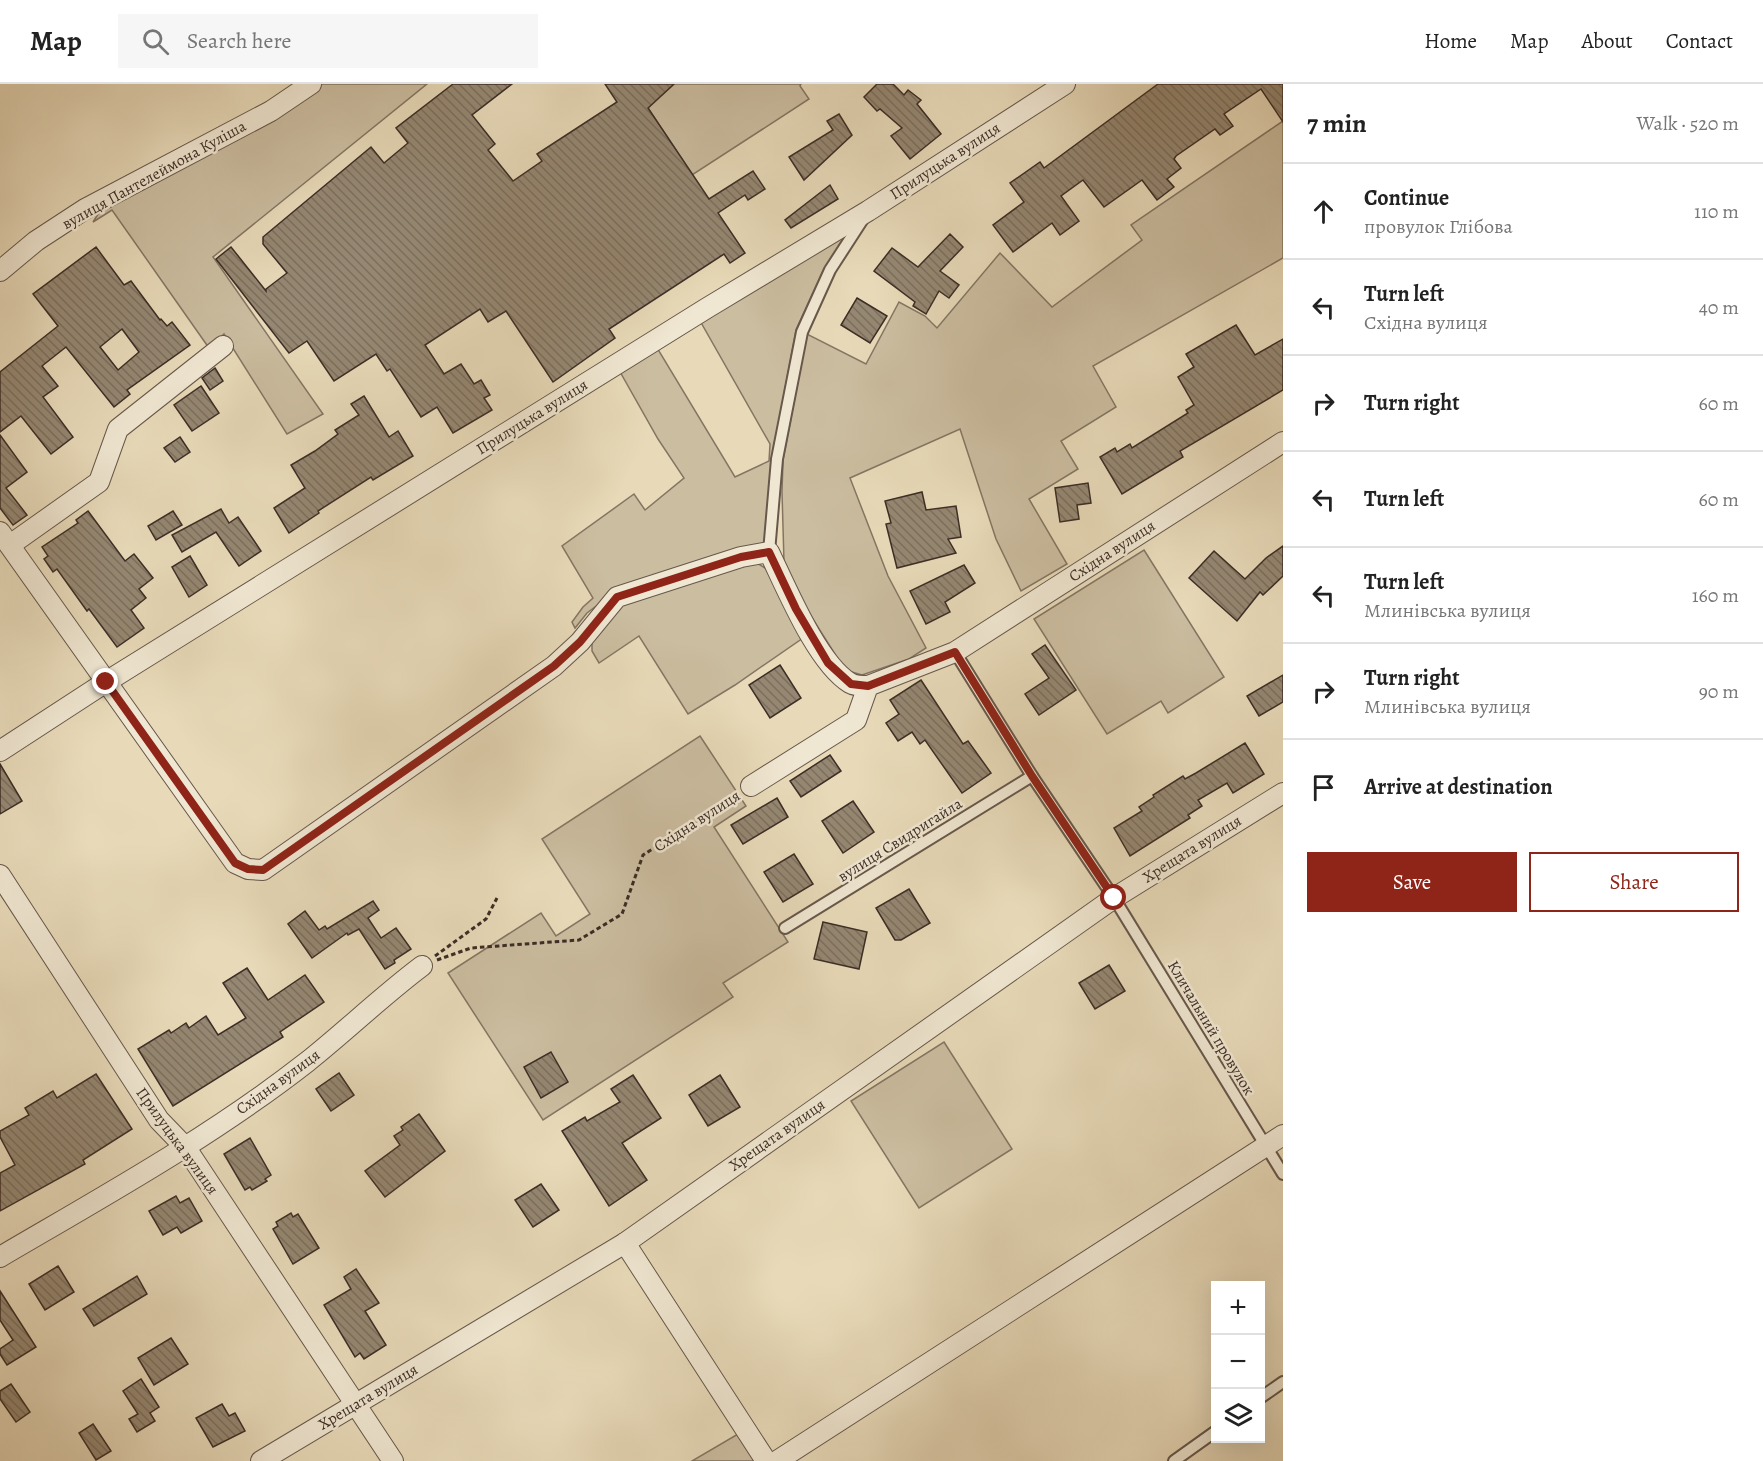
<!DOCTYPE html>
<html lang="en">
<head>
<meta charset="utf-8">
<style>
  body { margin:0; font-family:Alegreya,serif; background:#f6f6f6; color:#222 }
  .controls { position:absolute; right:18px; bottom:18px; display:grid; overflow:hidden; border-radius:0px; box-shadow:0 6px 24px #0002 }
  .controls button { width:54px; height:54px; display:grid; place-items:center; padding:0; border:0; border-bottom:2px solid #e0e0e0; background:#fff; color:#222; font:30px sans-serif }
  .stop { position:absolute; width:18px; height:18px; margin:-14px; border:4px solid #8f2418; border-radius:50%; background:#fff }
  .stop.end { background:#8f2418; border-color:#fff; box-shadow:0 2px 6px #0008 }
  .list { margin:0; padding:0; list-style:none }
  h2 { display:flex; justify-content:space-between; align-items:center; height:78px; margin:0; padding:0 24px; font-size:26px }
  h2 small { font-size:20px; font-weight:400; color:#767676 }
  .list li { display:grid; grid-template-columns:39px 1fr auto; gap:18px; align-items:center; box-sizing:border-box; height:96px; padding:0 24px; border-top:2px solid #e0e0e0 }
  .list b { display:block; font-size:22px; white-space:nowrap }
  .list p { margin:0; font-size:20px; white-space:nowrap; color:#767676 }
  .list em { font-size:20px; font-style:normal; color:#767676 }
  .actions { display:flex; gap:12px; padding:18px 24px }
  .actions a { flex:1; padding:14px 0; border:2px solid #8f2418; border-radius:0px; text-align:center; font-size:21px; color:#8f2418 }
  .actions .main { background:#8f2418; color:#fff }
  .icon { flex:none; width:33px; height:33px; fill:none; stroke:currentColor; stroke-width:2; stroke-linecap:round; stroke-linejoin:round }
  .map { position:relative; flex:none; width:1283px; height:1377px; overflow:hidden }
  header { display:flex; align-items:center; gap:36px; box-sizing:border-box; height:84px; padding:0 30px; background:#fff; border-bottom:2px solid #e0e0e0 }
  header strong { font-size:28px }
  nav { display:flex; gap:33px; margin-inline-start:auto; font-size:21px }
  .search { width:420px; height:54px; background:#f6f6f6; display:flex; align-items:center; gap:15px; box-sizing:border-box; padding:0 21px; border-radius:0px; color:#767676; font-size:22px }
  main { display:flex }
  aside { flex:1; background:#fff }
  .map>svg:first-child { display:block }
  .green { fill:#cbbda0; stroke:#847563; stroke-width:1.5 }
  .building { fill:url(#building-back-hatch); stroke:#3c2d26; stroke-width:1.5; fill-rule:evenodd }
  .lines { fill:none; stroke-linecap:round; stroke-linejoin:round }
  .lane-casing { stroke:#67584b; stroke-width:14 }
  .street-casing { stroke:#67584b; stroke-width:22 }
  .path { stroke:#3c2d26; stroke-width:3; stroke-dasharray:4.5 3; stroke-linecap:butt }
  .lane { stroke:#f0e7d2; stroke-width:10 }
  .street { stroke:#f0e7d2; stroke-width:20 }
  .route { stroke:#8f2418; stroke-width:8 }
  .labels { text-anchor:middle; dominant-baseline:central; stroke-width:5; stroke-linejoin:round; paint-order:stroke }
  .street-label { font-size:16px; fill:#3c2d26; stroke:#f0e7d2 }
</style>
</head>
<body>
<header>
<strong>Map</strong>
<div class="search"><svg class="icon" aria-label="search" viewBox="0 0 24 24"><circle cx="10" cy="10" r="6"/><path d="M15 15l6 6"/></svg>Search here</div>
<nav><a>Home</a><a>Map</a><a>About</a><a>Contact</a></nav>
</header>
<main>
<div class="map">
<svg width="1283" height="1377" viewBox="0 0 1283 1377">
  <defs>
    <pattern id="building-back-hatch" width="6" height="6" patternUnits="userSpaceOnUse" patternTransform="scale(1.5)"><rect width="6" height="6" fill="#958772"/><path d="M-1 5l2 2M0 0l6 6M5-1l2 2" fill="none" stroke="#7b6f5d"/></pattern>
  </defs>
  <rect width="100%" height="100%" fill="#e8dab9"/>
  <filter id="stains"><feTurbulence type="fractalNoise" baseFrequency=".00333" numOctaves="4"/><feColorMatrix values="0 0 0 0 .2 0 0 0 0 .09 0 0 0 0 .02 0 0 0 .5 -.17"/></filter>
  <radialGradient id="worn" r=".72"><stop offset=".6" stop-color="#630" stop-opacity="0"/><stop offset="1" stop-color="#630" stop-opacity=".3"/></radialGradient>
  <g class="green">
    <path d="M 319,0 L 427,0 L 213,173 L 323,330 L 287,350 L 224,250 L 209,264 L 112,126 L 93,138 L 105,119 Z"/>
    <path d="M 674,0 L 801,0 L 800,2 L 809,15 L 692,91 L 648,24 Z"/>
    <path d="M 1283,37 L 1283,174 L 1093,282 L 1116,323 L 1061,357 L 1078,385 L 1029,415 L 1067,480 L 1021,507 L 996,455 L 960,345 L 850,394 L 888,492 L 926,564 L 909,575 L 862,591 L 845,586 L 804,521 L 784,478 L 782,408 L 783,376 L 807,250 L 866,280 L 899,218 L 925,232 L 937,244 L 1000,169 L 1052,223 L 1142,156 L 1131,141 Z"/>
    <path d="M 849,146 L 825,183 L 796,246 L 772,374 L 765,458 L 755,464 L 615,508 L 587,529 L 575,544 L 572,538 L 583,523 L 593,514 L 562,462 L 634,410 L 645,426 L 684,394 L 658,355 L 619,286 L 656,262 L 735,393 L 769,377 L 770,360 L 699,235 Z"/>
    <path d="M 1144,466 L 1224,593 L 1168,629 L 1161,617 L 1107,650 L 1034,535 Z"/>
    <path d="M 744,479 L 757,479 L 770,487 L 803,554 L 735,601 L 688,630 L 639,552 L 599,579 L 592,567 L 592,554 L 620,518 Z"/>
    <path d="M 700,652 L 746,722 L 714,743 L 788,858 L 723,899 L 733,913 L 543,1036 L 448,889 L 541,829 L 556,852 L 590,830 L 542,755 Z"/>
    <path d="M 944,958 L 1012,1065 L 919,1124 L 851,1017 Z"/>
    <path d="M 738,1350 L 757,1377 L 692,1377 Z"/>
  </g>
  <g class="building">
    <path d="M 453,0 L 512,0 L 472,31 L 495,60 L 488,66 L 513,97 L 542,77 L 537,70 L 617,18 L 605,0 L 674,0 L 648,24 L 709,115 L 753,87 L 765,105 L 748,116 L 745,111 L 718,129 L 745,169 L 730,179 L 724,170 L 609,245 L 615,254 L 553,298 L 506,227 L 488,238 L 480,225 L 425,261 L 444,290 L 461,280 L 474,300 L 481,296 L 490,311 L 484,314 L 492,326 L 453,349 L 437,323 L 421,333 L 390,285 L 387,287 L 376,270 L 334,297 L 307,257 L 289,269 L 216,175 L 231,163 L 266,207 L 266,205 L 287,189 L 263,160 L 263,153 L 371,63 L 384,79 L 408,59 L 396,44 Z"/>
    <path d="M 877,0 L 893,0 L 904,11 L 908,6 L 921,16 L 917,20 L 941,50 L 910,75 L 891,52 L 902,44 L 880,25 L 877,27 L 864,13 Z"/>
    <path d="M 1158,0 L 1283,0 L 1283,38 L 1261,5 L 1224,30 L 1233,42 L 1220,51 L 1215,45 L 1176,72 L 1174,75 L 1181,84 L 1167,95 L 1174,103 L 1157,116 L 1142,96 L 1104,123 L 1083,96 L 1061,112 L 1079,137 L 1060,151 L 1052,139 L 1013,168 L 993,141 L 1024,118 L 1010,99 L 1040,78 L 1044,84 Z"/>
    <path d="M 839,30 L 852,51 L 804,96 L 789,73 L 833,46 L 827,37 Z"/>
    <path d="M 830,101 L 838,115 L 791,144 L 785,136 Z"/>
    <path d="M 950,150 L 963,163 L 940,187 L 959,201 L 949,214 L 939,207 L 926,230 L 913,222 L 915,218 L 874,187 L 892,164 L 918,183 Z"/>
    <path d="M 96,163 L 124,201 L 131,197 L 160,236 L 161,235 L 167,242 L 172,238 L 190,261 L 127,306 L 130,310 L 114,323 L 66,263 L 42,282 L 58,302 L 43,313 L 73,353 L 51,370 L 21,332 L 0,348 L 0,288 L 58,242 L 33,210 ZM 122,245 L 139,268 L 118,286 L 100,263 Z"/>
    <path d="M 857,214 L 887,232 L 870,259 L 841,241 Z"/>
    <path d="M 1236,241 L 1255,271 L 1283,255 L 1283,306 L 1180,367 L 1183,373 L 1122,410 L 1100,373 L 1115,364 L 1117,368 L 1130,360 L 1132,364 L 1188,329 L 1186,326 L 1194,321 L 1178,293 L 1194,283 L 1186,270 Z"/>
    <path d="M 215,284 L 223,297 L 210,306 L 202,294 Z"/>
    <path d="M 201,302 L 219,329 L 192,347 L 174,321 Z"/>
    <path d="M 364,312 L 389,353 L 398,347 L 413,372 L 373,396 L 371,393 L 318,427 L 319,429 L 289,449 L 274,424 L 305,404 L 291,381 L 315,367 L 338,350 L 335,346 L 359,331 L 351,320 Z"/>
    <path d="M 0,351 L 27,388 L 6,404 L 27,431 L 13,441 L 0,424 Z"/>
    <path d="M 180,353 L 190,368 L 175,378 L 164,364 Z"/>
    <path d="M 1088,399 L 1091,419 L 1077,421 L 1079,435 L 1060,438 L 1055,404 Z"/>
    <path d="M 922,408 L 926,426 L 956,422 L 961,453 L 948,455 L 956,469 L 897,484 L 886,440 L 891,439 L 885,417 Z"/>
    <path d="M 221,425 L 229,439 L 238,433 L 261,467 L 239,482 L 216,448 L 182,468 L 172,451 Z"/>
    <path d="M 88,427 L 125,477 L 134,470 L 153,494 L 139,505 L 146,514 L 131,526 L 144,544 L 117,563 L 89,525 L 87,527 L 57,485 L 53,488 L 44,475 L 48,472 L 42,463 L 78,439 L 76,436 Z"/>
    <path d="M 173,427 L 182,441 L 156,456 L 148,442 Z"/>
    <path d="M 1283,462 L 1283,492 L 1263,511 L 1260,508 L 1237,537 L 1189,494 L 1214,467 L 1245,495 L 1266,474 Z"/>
    <path d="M 190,472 L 207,501 L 189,513 L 172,483 Z"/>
    <path d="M 964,481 L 975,499 L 945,518 L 950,528 L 926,540 L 910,507 Z"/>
    <path d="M 1045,561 L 1076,606 L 1039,631 L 1025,610 L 1049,594 L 1032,570 Z"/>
    <path d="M 780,581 L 801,614 L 770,634 L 749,601 Z"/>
    <path d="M 1283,591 L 1283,618 L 1259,632 L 1247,612 Z"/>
    <path d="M 921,596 L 963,660 L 968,657 L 991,689 L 962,709 L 925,656 L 920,660 L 912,648 L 898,657 L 886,639 L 899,630 L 890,616 Z"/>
    <path d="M 1245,659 L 1264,690 L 1233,709 L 1227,699 L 1198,716 L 1202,722 L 1188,731 L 1190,734 L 1130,772 L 1114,744 L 1142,727 L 1139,723 L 1154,713 L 1153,711 L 1183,692 L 1185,695 L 1196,689 Z"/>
    <path d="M 830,671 L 841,687 L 801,713 L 790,697 Z"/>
    <path d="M 0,680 L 22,717 L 0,730 Z"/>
    <path d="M 777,714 L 788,733 L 743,760 L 731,741 Z"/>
    <path d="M 853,717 L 874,748 L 843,769 L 822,737 Z"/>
    <path d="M 794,770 L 813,800 L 783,818 L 764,788 Z"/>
    <path d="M 909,805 L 930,839 L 901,856 L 895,856 L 876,824 Z"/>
    <path d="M 373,817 L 379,826 L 368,834 L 381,854 L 396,844 L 411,865 L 394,876 L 395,879 L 385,885 L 359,845 L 348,851 L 347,849 L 312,874 L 288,840 L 305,827 L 319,846 L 325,842 L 327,845 Z"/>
    <path d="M 823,838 L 867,848 L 859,885 L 814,875 Z"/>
    <path d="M 1109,881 L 1125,907 L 1095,925 L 1079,899 Z"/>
    <path d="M 247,884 L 268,916 L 305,891 L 324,918 L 280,948 L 283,953 L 173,1022 L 138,965 L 169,946 L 171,949 L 186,939 L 189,944 L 206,932 L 218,951 L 246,934 L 223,899 Z"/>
    <path d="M 551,968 L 568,998 L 541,1014 L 524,983 Z"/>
    <path d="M 339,989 L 354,1011 L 331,1027 L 316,1005 Z"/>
    <path d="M 96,990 L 132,1045 L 83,1076 L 85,1080 L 0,1127 L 0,1089 L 15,1081 L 0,1053 L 0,1047 L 29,1031 L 25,1024 L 53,1007 L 57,1014 Z"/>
    <path d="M 633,991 L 661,1034 L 622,1059 L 647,1096 L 609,1122 L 562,1047 L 585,1033 L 587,1037 L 620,1018 L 611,1005 Z"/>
    <path d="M 720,991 L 740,1023 L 708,1042 L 689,1011 Z"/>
    <path d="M 419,1030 L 445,1067 L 385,1113 L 365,1087 L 400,1061 L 394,1052 L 403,1046 L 401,1043 Z"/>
    <path d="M 250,1054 L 271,1091 L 265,1095 L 267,1097 L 252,1106 L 250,1103 L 245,1106 L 224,1070 Z"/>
    <path d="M 541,1100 L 559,1126 L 533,1143 L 515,1116 Z"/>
    <path d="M 176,1112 L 180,1119 L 189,1114 L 202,1137 L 181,1149 L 177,1143 L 163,1151 L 149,1127 Z"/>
    <path d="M 291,1129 L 293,1133 L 298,1130 L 319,1164 L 293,1180 L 273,1145 L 278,1142 L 276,1138 Z"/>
    <path d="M 58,1182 L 74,1208 L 45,1226 L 29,1200 Z"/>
    <path d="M 356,1185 L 379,1219 L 365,1227 L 386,1261 L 364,1275 L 360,1269 L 355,1273 L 324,1221 L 351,1205 L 344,1193 Z"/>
    <path d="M 137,1192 L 147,1210 L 94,1242 L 83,1225 Z"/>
    <path d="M 0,1207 L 36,1263 L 7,1281 L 0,1270 L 0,1265 L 13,1256 L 0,1236 Z"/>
    <path d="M 171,1254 L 188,1280 L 154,1301 L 138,1274 Z"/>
    <path d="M 141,1295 L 159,1323 L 150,1329 L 155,1337 L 137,1348 L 129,1335 L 138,1330 L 123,1307 Z"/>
    <path d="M 11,1300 L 30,1328 L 16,1338 L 0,1315 L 0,1307 Z"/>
    <path d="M 222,1320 L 229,1332 L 235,1329 L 245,1347 L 213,1363 L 196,1334 Z"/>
    <path d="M 93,1340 L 111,1367 L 96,1376 L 79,1349 Z"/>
  </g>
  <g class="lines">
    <g class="lane-casing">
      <g id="lane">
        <path d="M 769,468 L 777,375 L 802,248 L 830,186 L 863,135"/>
        <path d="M 955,568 L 1032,692 L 1114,814 L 1283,1090"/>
        <path d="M 785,844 L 1032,692"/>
        <path d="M 1260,1314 L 1283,1298"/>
        <path d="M 1174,1377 L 1216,1347"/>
      </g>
    </g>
    <g class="street-casing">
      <g id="street">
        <path d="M 0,187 L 36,157 L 85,125 L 271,27 L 311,0"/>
        <path d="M 0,448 L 235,779 L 248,785 L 263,786 L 554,582 L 580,558 L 617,513 L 741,473 L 769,468 C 786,503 817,579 850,599 C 855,602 863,602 868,602"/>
        <path d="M 10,461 L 99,398 L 118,345 L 223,262"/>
        <path d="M 0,667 L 106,598 L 707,224 L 868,127 L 1065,0"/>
        <path d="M 751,702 L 856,636 L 868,602 L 955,568 L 1283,358"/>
        <path d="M 0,791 L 159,1036 L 186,1064 L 393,1377"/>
        <path d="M 625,1159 L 766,1377"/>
        <path d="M 0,1173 C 104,1112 211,1053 307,978 C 346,947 382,912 422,882"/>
        <path d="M 261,1377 L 625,1159 L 1114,814 L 1283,709"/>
        <path d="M 777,1377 L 1283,1051"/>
      </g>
    </g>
    <g class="path">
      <path d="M 435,872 L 486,835 L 497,814"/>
      <path d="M 437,876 L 471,864 L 579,856 L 622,830 L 643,771 L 738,711"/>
    </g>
    <use href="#lane" class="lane"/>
    <use href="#street" class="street"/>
  </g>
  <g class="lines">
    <path class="route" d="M 106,598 L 235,779 L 248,785 L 263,786 L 554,582 L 580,558 L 617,513 L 741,473 L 769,468 L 796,525 L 828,579 L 851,600 L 868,602 L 955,568 L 1032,692 L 1114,814"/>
  </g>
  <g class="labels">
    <g class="street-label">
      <text transform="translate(945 77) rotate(-33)">Прилуцька вулиця</text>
      <text transform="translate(154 91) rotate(-29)">вулиця Пантелеймона Куліша</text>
      <text transform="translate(532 333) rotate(-32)">Прилуцька вулиця</text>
      <text transform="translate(1112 467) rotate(-33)">Східна вулиця</text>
      <text transform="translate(697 737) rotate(-33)">Східна вулиця</text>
      <text transform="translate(900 756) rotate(-32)">вулиця Свидригайла</text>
      <text transform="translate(1192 765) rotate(-32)">Хрещата вулиця</text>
      <text transform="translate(1211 944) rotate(59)">Кличальний провулок</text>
      <text transform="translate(278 998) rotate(-36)">Східна вулиця</text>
      <text transform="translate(777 1051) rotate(-35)">Хрещата вулиця</text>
      <text transform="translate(177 1057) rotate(54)">Прилуцька вулиця</text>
      <text transform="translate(368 1313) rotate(-31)">Хрещата вулиця</text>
    </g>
  </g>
  <rect width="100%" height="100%" filter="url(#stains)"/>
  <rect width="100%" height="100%" fill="url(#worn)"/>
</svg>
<div class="controls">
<button>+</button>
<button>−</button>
<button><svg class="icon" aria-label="layers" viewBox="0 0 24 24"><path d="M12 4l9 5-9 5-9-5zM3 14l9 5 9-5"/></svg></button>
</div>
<div class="stop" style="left:1114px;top:814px"></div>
<div class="stop end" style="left:106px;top:598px"></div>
</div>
<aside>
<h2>7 min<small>Walk · 520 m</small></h2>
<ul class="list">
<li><svg class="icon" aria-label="ahead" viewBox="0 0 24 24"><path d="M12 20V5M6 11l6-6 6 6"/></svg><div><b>Continue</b><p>провулок Глібова</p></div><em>110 m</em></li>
<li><svg class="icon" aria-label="left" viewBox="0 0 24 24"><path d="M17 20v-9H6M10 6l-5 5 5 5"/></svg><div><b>Turn left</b><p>Східна вулиця</p></div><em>40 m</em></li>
<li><svg class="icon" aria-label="right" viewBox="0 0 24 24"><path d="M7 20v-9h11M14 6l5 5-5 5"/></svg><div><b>Turn right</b></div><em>60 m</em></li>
<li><svg class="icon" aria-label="left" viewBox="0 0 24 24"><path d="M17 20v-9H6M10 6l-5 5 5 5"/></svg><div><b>Turn left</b></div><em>60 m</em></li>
<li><svg class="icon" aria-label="left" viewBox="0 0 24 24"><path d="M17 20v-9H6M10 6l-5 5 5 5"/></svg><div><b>Turn left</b><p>Млинівська вулиця</p></div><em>160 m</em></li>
<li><svg class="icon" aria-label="right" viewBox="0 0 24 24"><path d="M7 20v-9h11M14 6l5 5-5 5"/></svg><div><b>Turn right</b><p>Млинівська вулиця</p></div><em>90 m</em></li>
<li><svg class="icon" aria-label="arrive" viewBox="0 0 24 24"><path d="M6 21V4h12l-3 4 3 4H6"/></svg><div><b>Arrive at destination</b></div></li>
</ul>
<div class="actions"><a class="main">Save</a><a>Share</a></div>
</aside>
</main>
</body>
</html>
